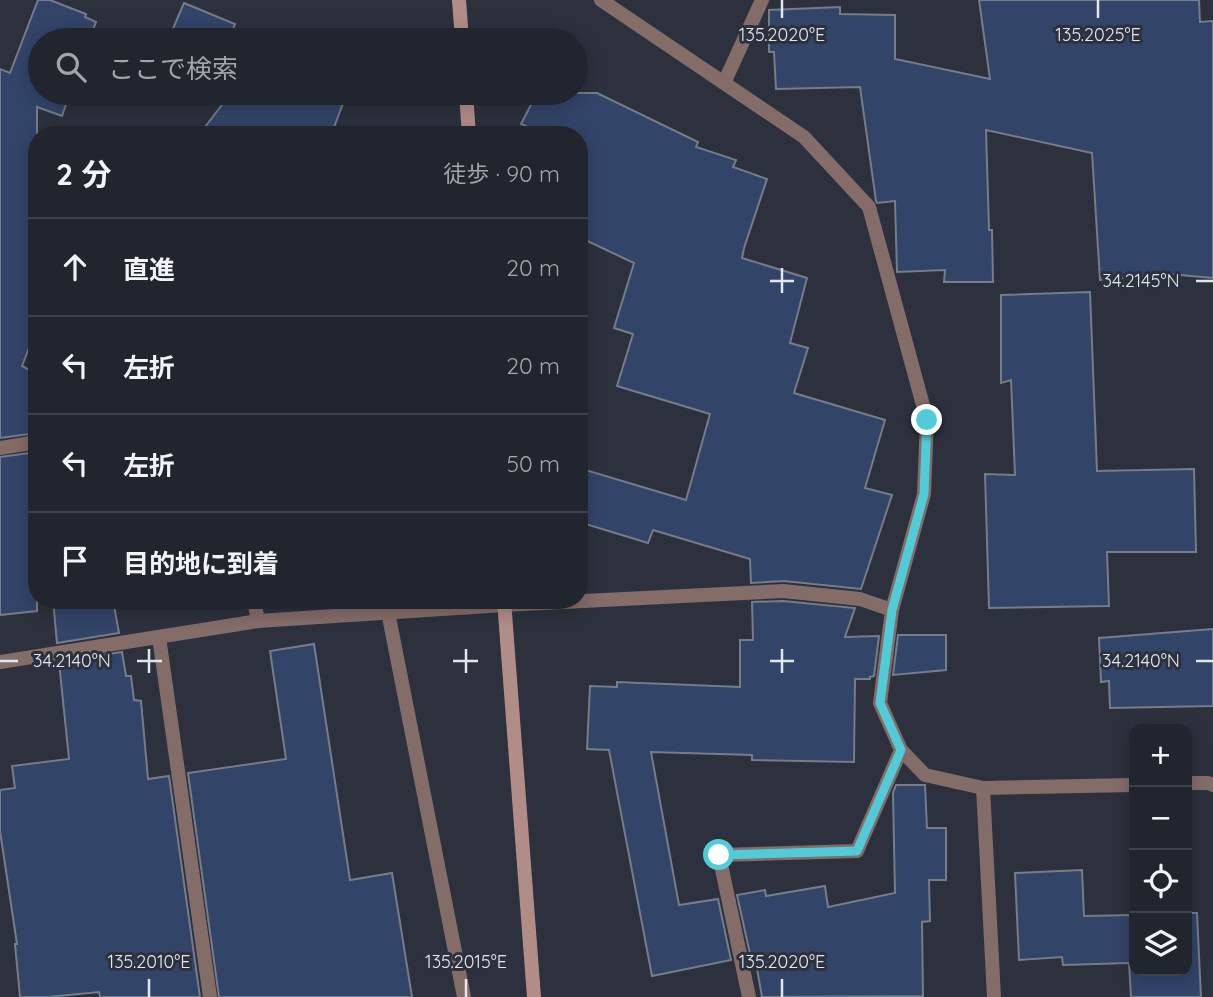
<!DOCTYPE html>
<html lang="ja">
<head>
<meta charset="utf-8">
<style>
  body { margin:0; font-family:Quicksand,"Noto Sans JP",sans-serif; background:#2d313a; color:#f1f3f6 }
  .controls { position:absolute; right:21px; bottom:21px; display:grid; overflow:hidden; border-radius:14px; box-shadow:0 4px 18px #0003 }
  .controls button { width:63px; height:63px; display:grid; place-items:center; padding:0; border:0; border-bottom:2px solid #3e424a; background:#21252e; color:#f1f3f6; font:35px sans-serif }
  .stop { position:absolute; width:21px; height:21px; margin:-16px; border:5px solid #52cbd8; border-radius:50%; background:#fff }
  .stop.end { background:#52cbd8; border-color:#fff; box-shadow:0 2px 7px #0008 }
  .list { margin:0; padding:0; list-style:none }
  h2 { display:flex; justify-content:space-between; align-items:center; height:91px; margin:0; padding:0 28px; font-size:30px }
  h2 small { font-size:23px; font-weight:400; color:#a2a5aa }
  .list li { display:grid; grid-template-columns:46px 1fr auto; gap:21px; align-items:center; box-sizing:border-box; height:98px; padding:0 28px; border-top:2px solid #3e424a }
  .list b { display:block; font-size:26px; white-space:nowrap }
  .list em { font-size:23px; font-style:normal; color:#a2a5aa }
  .icon { flex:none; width:38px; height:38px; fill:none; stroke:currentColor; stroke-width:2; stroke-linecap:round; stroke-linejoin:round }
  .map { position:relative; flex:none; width:1213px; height:997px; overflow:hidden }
  .search { position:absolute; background:#21252e; box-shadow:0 4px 18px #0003; left:28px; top:28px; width:560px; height:77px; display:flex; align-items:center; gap:18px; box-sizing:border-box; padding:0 24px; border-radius:38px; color:#a2a5aa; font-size:26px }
  .panel { position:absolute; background:#21252e; box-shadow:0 4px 18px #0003; left:28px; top:126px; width:560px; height:483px; border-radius:28px }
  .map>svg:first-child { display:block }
  .building { fill:#334469; stroke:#757c8a; stroke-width:2 }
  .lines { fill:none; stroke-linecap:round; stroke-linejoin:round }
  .street { stroke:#846c69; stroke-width:14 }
  .secondary { stroke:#b28d88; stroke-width:14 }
  .route { stroke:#52cbd8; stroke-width:9 }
  .ticks { fill:none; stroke:#e2e6ed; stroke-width:2.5 }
  .ticks-label { font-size:18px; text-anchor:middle; fill:#e2e6ed; stroke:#2c313d; stroke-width:6; stroke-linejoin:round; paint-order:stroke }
</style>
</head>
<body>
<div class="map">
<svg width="1213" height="997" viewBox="0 0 1213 997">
  <rect width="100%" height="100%" fill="#2c313d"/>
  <g class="building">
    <path d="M 38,0 L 50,0 L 86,14 L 85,17 L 96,22 L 89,40 L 40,40 L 40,93 L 70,93 L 62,116 L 37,107 L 37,327 L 22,366 L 37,374 L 37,433 L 0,438 L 0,69 L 10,73 Z"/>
    <path d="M 979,0 L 1199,0 L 1200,22 L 1213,21 L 1213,278 L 1169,274 L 1100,280 L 1092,153 L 986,130 L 989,230 L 992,230 L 993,282 L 944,282 L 945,270 L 897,272 L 895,201 L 877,203 L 876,201 L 860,87 L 776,89 L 774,52 L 769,52 L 769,10 L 840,7 L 840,14 L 895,15 L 895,59 L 990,79 Z"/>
    <path d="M 184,3 L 235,24 L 229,40 L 174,40 L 169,38 Z"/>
    <path d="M 231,93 L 347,93 L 331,135 L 199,135 Z"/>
    <path d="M 537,93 L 597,93 L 698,142 L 696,147 L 736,160 L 733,167 L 767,179 L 744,248 L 742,258 L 807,278 L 790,343 L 808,348 L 794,393 L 885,420 L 865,488 L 892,495 L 861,589 L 784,581 L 751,583 L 750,559 L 653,530 L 648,543 L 579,522 L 579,468 L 686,500 L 710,414 L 617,386 L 633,334 L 614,328 L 634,263 L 579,237 L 579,135 L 546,135 L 521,124 Z"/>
    <path d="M 1090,292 L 1097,471 L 1194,469 L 1196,552 L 1107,552 L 1109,606 L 989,608 L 985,474 L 1015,475 L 1011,380 L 1001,383 L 1001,295 Z"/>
    <path d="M 37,452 L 37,611 L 0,615 L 0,457 Z"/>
    <path d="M 53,600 L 113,600 L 119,633 L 57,643 Z"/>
    <path d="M 783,601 L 855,608 L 845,637 L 879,636 L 874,676 L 870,677 L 870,679 L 855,679 L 854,762 L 752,760 L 752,755 L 651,752 L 679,905 L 718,899 L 731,960 L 652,976 L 609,750 L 587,749 L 590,686 L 617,687 L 617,682 L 740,687 L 740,640 L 753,640 L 752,602 Z"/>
    <path d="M 1213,629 L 1213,706 L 1110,708 L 1109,681 L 1101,682 L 1099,638 Z"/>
    <path d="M 898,635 L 946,635 L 946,670 L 893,675 Z"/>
    <path d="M 314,644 L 350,880 L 392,873 L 412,997 L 219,997 L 188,773 L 286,759 L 270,651 Z"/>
    <path d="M 122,652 L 126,676 L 131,676 L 134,700 L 141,701 L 148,779 L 169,776 L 200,997 L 100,997 L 99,992 L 48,997 L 20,997 L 15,944 L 17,944 L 0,831 L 0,790 L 15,788 L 12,766 L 69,759 L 59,662 Z"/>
    <path d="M 896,785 L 925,785 L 927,828 L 946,828 L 946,880 L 929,880 L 930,921 L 922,922 L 923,996 L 762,997 L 756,963 L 752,963 L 737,895 L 765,890 L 766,896 L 825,886 L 828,907 L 895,893 L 893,793 Z"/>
    <path d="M 1082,870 L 1084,916 L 1134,915 L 1134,971 L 1187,971 L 1187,913 L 1197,913 L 1201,997 L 1131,997 L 1129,963 L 1063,965 L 1062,957 L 1019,960 L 1015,873 Z"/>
  </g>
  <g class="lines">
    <g class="street">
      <path d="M 601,0 L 804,137 L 869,207 L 927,420 L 924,494 L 892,610 L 880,703 L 901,750 L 925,775 L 983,788 L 1134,785"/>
      <path d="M 724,83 L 762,0"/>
      <path d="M 0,448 L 37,442"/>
      <path d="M 254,600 L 258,621"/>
      <path d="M 388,612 L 464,997"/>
      <path d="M 159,637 L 210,997"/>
      <path d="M 0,662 L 258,621 L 504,605 L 783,591 L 860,599 L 892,610"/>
      <path d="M 1187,783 L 1208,783 L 1213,785"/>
      <path d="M 983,788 L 994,997"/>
      <path d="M 749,997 L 719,855 L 857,851 L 901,750"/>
    </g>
    <g class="secondary">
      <path d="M 459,0 L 462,40"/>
      <path d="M 466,93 L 469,135"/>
      <path d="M 504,600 L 534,997"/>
    </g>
  </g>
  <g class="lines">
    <path class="route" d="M 719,855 L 857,851 L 901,750 L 880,703 L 892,610 L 924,494 L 927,420"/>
  </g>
  <path class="ticks" d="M 782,0 L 782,18M 1098,0 L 1098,18M 782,268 L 782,293M 770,281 L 794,281M 1196,281 L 1213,281M 149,649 L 149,673M 466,649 L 466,673M 782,649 L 782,673M 0,661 L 18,661M 137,661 L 162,661M 453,661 L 478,661M 770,661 L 794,661M 1196,661 L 1213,661M 149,979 L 149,997M 466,979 L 466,997M 782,979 L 782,997"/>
  <g class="ticks-label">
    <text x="782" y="41">135.2020°E</text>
    <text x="1098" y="41">135.2025°E</text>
    <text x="1141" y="287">34.2145°N</text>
    <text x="72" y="667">34.2140°N</text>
    <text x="1141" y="667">34.2140°N</text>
    <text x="149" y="968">135.2010°E</text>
    <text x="466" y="968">135.2015°E</text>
    <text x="782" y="968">135.2020°E</text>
  </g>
</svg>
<div class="controls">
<button>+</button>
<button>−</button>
<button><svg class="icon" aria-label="locate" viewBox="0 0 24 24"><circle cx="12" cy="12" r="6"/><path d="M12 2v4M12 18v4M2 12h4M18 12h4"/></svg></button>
<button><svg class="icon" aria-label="layers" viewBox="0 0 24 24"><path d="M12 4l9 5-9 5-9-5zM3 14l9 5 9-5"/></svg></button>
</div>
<div class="stop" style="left:719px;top:855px"></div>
<div class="stop end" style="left:927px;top:420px"></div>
<div class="search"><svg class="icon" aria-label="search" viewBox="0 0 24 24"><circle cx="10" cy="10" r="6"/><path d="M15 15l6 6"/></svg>ここで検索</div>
<section class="panel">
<h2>2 分<small>徒歩 · 90 m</small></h2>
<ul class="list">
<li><svg class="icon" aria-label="ahead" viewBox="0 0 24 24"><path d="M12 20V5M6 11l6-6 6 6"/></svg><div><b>直進</b></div><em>20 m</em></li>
<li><svg class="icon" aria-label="left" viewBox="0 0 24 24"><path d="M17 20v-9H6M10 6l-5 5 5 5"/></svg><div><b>左折</b></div><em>20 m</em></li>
<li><svg class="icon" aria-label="left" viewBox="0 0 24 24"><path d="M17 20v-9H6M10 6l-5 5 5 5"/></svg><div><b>左折</b></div><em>50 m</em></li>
<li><svg class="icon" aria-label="arrive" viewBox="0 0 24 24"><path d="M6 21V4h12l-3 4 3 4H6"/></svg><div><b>目的地に到着</b></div></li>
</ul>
</section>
</div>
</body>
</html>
